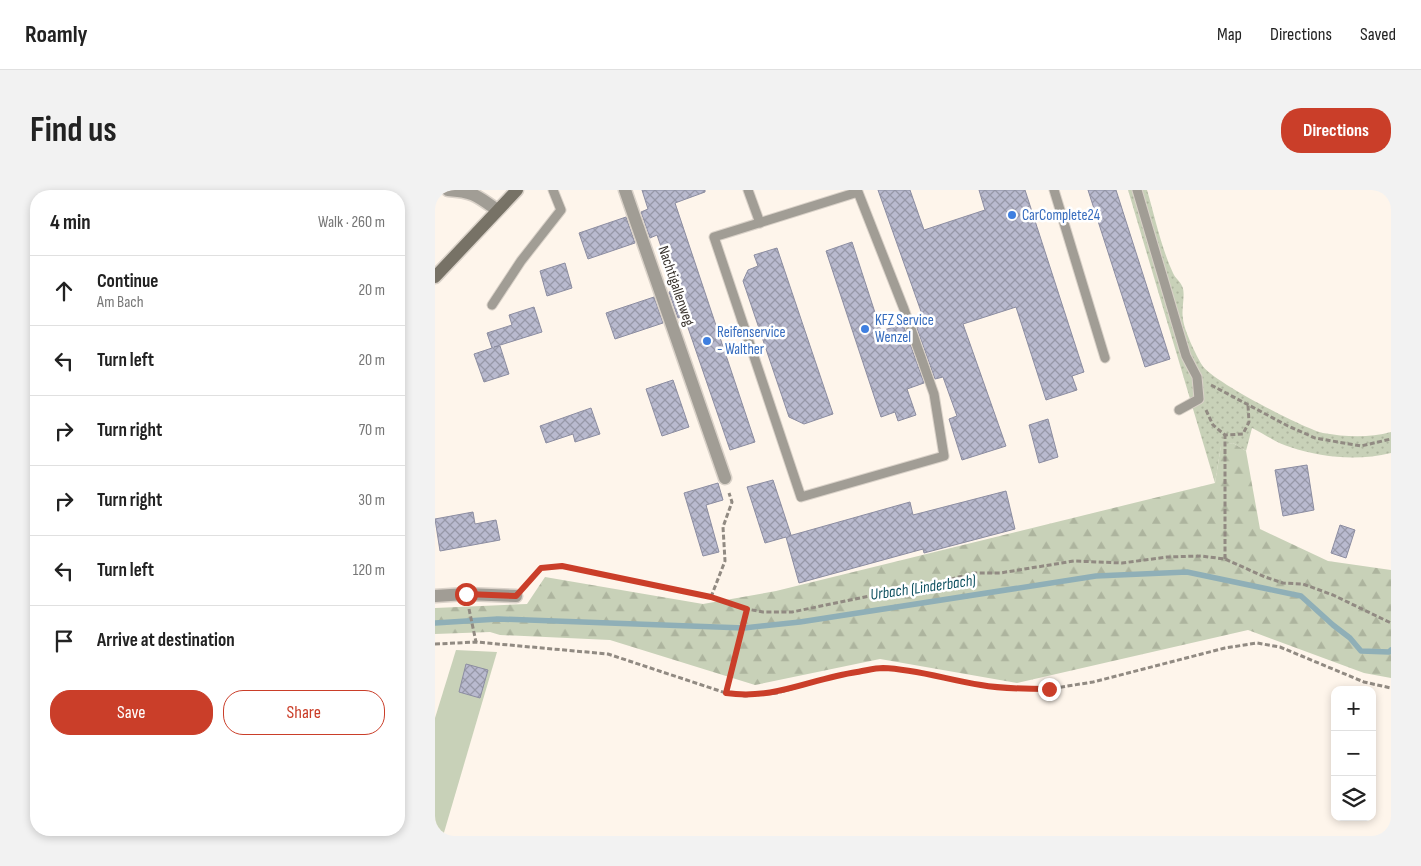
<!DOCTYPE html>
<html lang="en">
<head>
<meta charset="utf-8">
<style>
  body { margin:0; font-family:"Sofia Sans Condensed",sans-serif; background:#f2f2f2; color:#222 }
  .controls { position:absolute; right:15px; bottom:15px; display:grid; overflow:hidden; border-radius:10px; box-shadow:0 2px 8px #0003 }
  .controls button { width:45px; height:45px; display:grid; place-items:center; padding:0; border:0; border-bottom:1px solid #e0e0e0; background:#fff; color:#222; font:25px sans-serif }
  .stop { position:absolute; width:15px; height:15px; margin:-11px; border:4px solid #ca3e29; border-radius:50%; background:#fff }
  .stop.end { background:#ca3e29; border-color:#fff; box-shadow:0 1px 5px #0008 }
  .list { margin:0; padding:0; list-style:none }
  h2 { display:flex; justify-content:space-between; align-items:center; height:65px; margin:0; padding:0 20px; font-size:21px }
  h2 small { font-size:16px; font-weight:400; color:#767676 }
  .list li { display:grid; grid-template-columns:32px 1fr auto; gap:15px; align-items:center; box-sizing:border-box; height:70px; padding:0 20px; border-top:1px solid #e0e0e0 }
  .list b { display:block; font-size:19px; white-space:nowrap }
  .list p { margin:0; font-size:16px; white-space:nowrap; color:#767676 }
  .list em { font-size:16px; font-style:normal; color:#767676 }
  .actions { display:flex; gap:10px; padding:15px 20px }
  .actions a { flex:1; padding:11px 0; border:1px solid #ca3e29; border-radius:20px; text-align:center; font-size:18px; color:#ca3e29 }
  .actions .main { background:#ca3e29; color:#fff }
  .icon { flex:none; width:28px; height:28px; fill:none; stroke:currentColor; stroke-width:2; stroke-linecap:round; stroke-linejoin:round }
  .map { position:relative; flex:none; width:956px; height:646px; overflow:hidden; border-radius:20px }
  header { display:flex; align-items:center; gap:30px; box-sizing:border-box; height:70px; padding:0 25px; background:#fff; border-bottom:1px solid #e0e0e0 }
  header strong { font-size:24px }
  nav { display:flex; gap:28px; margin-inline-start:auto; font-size:18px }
  .intro { display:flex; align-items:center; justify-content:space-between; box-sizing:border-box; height:120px; padding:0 30px }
  h1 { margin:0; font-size:35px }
  .button { padding:12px 22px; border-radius:20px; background:#ca3e29; color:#fff; font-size:18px; font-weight:700 }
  main { display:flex; gap:30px; padding:0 30px }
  aside { flex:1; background:#fff; border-radius:20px; box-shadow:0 2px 8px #0003 }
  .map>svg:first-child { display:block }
  .grass { fill:url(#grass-dots) }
  .forest { fill:url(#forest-firs) }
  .garden { fill:#c8d1b8 }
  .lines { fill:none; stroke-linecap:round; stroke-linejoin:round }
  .stream { stroke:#8fafb7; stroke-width:5.5 }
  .building { fill:url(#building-cross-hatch); stroke:#8c8da1 }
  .lane-casing { stroke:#dad2c9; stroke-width:11 }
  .street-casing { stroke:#dad2c9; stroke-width:15 }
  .secondary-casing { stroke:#dad2c9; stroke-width:15 }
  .path { stroke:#918a82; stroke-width:3; stroke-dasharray:5 2.5; stroke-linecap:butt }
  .lane { stroke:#a19d95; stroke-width:9 }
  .street { stroke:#a19d95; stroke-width:12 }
  .secondary { stroke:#777266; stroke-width:12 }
  .route { stroke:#ca3e29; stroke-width:6 }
  .shop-dot { fill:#3f7fe0; stroke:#fff; stroke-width:2 }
  .labels { text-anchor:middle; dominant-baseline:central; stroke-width:5; stroke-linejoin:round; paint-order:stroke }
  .shop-label { font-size:15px; fill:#366cbe; stroke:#fff; text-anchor:start }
  .street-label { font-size:15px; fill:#38322c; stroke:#fff }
  .water-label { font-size:16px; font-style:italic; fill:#115362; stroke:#fff }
</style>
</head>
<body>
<header>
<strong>Roamly</strong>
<nav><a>Map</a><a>Directions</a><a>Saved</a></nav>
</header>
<div class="intro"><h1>Find us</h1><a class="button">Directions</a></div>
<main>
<aside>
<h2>4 min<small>Walk · 260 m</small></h2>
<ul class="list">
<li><svg class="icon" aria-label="ahead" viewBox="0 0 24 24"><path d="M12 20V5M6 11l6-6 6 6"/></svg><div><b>Continue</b><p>Am Bach</p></div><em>20 m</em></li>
<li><svg class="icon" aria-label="left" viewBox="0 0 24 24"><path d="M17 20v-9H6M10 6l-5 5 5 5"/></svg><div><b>Turn left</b></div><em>20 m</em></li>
<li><svg class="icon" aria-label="right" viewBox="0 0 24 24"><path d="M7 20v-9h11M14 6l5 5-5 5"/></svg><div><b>Turn right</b></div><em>70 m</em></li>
<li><svg class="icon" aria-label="right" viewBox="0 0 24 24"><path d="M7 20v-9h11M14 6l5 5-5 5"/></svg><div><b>Turn right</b></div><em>30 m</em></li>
<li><svg class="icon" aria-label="left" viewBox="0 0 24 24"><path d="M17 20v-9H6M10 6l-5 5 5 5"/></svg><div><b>Turn left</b></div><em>120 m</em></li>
<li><svg class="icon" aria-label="arrive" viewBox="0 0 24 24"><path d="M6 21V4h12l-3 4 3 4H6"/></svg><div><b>Arrive at destination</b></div></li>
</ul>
<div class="actions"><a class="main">Save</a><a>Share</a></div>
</aside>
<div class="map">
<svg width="956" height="646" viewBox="0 0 956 646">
  <defs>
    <pattern id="grass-dots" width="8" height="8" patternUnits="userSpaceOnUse" patternTransform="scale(1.25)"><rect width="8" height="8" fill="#c8d1b8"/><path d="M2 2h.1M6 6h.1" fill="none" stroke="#adb49e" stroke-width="1.8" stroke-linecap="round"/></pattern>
    <pattern id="forest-firs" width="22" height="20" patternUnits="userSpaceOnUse" patternTransform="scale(1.25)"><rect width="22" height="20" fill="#c8d1b8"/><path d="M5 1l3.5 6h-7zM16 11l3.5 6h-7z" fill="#adb49e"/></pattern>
    <pattern id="building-cross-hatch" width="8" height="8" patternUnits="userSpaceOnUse" patternTransform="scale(1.25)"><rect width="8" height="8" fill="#b9bacf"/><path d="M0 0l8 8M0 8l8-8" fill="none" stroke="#9798a8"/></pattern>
  </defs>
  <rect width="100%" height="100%" fill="#fef5eb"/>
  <path class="grass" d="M 693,0 L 712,0 C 720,27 726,57 738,83 C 740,88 745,91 747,96 C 751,103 746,119 748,129 C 749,140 761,165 767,175 C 775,190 869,239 888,243 C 911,247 934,248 956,242 L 956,263 C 923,271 888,268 855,257 C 842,253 829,244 817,238 L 811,261 L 798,253 L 786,256 L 780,293 Z"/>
  <path class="forest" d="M 798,253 L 811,261 L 825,339 L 893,371 L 956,380 L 956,488 L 929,483 L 813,440 L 582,493 L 445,469 L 320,495 L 175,450 L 65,445 L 55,442 L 0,444 L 0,418 L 92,414 L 110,387 L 268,414 L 341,401 L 780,293 L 786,255 Z"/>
  <path class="garden" d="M 21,460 L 62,462 L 8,646 L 0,646 L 0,528 Z"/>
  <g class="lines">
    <path class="stream" d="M 0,433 L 63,429 L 309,438 L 365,432 L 661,386 L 752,382 L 866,406 L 898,435 L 915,448 L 926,461 L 954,462 L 956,460"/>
  </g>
  <g class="building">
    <path d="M 207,0 L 270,0 L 270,2 L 240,13 L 320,252 L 295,260 L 249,126 L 243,128 L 234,102 L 241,100 L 222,45 L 215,48 L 206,22 L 213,19 Z"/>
    <path d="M 443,0 L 475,0 L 489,40 L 550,20 L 544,0 L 590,0 L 649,182 L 637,186 L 642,200 L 611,210 L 581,117 L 528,134 L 571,256 L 527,270 L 514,229 L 522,226 L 508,187 L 500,189 L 479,130 L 488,127 Z"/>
    <path d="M 653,0 L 681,0 L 735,169 L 710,177 Z"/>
    <path d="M 191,27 L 200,53 L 153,69 L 144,43 Z"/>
    <path d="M 417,52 L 446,141 L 468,134 L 489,193 L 472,199 L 481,225 L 463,231 L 460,222 L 446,227 L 391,61 Z"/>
    <path d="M 342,58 L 398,224 L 369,234 L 354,227 L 308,91 L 313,80 L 323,76 L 319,65 Z"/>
    <path d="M 130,73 L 137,98 L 112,106 L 105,81 Z"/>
    <path d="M 219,107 L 228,133 L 180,149 L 171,123 Z"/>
    <path d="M 99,117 L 107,142 L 59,157 L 65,156 L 74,184 L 49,192 L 39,164 L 57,158 L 52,143 L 77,135 L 74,125 Z"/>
    <path d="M 238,190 L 254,237 L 227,246 L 211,199 Z"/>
    <path d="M 156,218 L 165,244 L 140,252 L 138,244 L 111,253 L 105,236 Z"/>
    <path d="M 613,229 L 623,267 L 604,273 L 594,235 Z"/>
    <path d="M 872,275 L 879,320 L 848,326 L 840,280 Z"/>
    <path d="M 338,290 L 356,345 L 354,346 L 475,312 L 478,325 L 571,301 L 580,339 L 489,363 L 488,359 L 364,393 L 351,347 L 330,353 L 312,297 Z"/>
    <path d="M 283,293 L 288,310 L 271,315 L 284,362 L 268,366 L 249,303 Z"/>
    <path d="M 38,322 L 40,334 L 61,330 L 65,350 L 5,361 L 0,329 Z"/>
    <path d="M 905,335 L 920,340 L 911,368 L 896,363 Z"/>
    <path d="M 31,474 L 53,480 L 45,508 L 24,502 Z"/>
  </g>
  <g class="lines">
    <g class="lane-casing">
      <g id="lane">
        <path d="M 313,0 L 325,33"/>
        <path d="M 619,0 L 670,168"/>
        <path d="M 702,0 L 751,166 L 762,187 L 764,209 L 744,220"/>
        <path d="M 423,2 L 469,119 L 499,204 L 509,266 L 366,307 L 279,47 Z"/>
        <path d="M 57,115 L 86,71 L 126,20 L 118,0"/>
      </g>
    </g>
    <g class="street-casing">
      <g id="street">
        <path d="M 13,0 C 39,2 41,5 62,20"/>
        <path d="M 190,0 L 290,288"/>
        <path d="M 0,406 L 31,404 L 81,406"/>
      </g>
    </g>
    <g class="secondary-casing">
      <path id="secondary" d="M 0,87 L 82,0"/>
    </g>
    <g class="path">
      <path d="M 776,195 L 853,236 L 880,248 L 926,256 L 956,249"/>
      <path d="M 771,220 L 778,235 L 790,245 L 808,244 L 814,232 L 813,215"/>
      <path d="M 790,369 L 790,245"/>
      <path d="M 90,396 L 106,378 L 127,376 L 276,407 L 312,419 L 328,422 L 357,422 L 513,390 L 538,383 L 565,383 L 639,371 L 687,373 L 732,367 L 766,366 L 790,369 L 830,387 L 848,393 L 868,394 L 898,405 L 956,433"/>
      <path d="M 276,407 L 290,371 L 288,337 L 297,312 L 294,303"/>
      <path d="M 34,419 L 41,452"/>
      <path d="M 0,454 L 41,452 L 173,464 L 291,503 L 310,506 L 342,503 L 409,484 L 446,478 L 479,481 L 546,496 L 584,499 L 614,499 L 658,492 L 790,458 L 822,453 L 845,457 L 929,492 L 956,498"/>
      <path d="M 291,503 L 312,419"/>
    </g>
    <use href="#lane" class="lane"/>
    <use href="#street" class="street"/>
    <use href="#secondary" class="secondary"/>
  </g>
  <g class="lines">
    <path class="route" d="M 31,404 L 81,406 L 106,378 L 127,376 L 276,407 L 312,419 L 291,503 C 341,510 374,489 422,482 C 430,481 439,478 448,478 C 481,479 513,490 546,495 C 568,499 591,499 614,499"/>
  </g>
  <g class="shop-dot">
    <circle cx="577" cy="25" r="5"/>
    <circle cx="430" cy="139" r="5"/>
    <circle cx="272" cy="151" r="5"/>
  </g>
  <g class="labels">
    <g class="shop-label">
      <text x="587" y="25">CarComplete24</text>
      <text x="440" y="130">KFZ Service<tspan x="440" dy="17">Wenzel</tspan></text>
      <text x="282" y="142">Reifenservice<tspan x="282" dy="17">- Walther</tspan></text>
    </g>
    <g class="street-label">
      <text transform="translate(241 96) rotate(71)">Nachtigallenweg</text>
    </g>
    <g class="water-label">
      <text transform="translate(488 398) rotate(-8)">Urbach (Linderbach)</text>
    </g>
  </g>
</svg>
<div class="controls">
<button>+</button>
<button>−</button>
<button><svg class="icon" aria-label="layers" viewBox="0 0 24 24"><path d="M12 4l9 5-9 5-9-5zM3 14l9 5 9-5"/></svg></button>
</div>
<div class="stop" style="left:31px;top:404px"></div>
<div class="stop end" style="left:614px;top:499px"></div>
</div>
</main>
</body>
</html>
